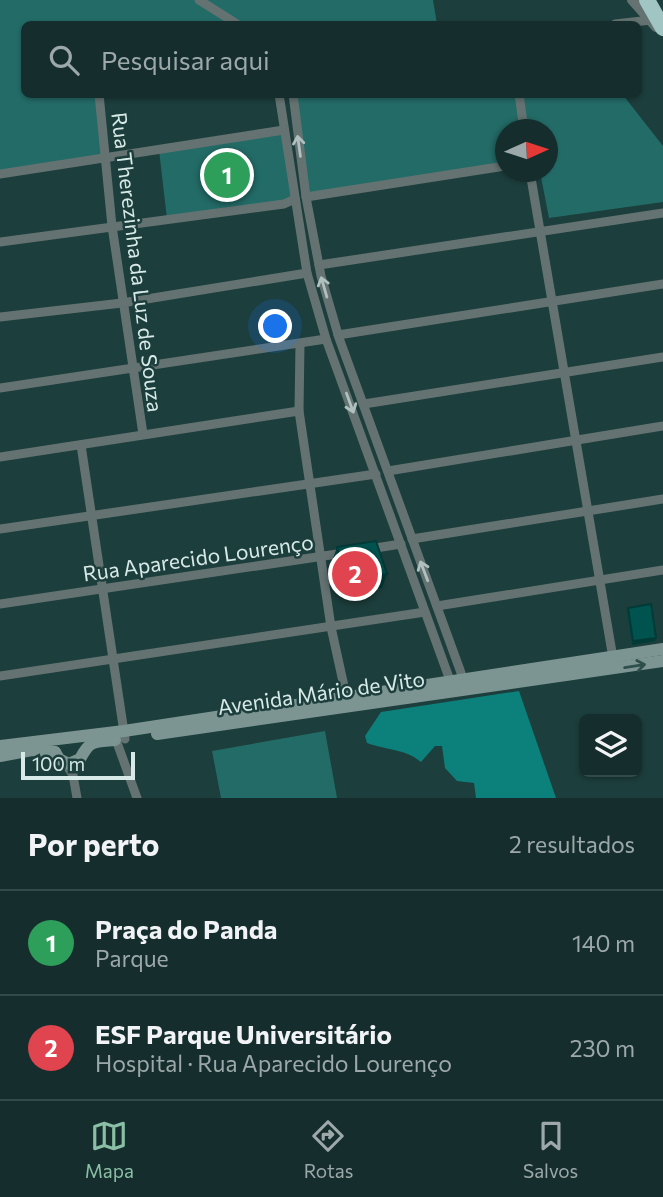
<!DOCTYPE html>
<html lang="pt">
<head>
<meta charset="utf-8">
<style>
  body { margin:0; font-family:Commissioner,sans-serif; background:#1e3635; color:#f1f3f6 }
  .controls { position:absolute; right:21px; bottom:21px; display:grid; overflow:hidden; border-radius:10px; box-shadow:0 2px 5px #0004 }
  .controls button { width:63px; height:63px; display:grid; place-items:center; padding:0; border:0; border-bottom:2px solid #344a49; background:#152e2d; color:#f1f3f6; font:35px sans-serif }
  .compass { position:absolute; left:495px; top:119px; width:63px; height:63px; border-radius:50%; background:#152e2d; box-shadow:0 2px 5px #0004; rotate:87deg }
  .scale { position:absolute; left:21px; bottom:18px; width:114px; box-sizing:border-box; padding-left:7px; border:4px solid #d8eae8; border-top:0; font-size:19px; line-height:24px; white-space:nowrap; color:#d8eae8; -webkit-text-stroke:5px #1c3e3c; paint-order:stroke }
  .you { position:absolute; left:276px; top:327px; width:24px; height:24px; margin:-18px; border:5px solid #fff; border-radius:50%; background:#1a73e8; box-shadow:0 0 0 10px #1a73e833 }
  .badge { display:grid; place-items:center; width:46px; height:46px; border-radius:50%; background:#8abfa5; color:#fff; font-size:23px; font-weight:700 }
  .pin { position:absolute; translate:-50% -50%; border:4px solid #fff; box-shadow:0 2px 7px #0006 }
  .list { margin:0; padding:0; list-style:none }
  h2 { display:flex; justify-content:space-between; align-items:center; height:91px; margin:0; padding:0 28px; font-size:30px }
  h2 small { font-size:23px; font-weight:400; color:#9da8aa }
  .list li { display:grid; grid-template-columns:46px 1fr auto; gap:21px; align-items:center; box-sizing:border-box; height:105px; padding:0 28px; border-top:2px solid #344a49 }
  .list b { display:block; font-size:26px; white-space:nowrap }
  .list p { margin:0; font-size:23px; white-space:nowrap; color:#9da8aa }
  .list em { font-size:23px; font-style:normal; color:#9da8aa }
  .icon { flex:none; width:38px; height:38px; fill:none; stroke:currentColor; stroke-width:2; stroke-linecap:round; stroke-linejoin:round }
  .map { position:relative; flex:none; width:663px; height:798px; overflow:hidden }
  .search { position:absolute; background:#152e2d; box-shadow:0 2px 5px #0004; left:21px; right:21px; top:21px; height:77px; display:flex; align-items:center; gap:18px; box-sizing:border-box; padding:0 24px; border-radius:10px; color:#9da8aa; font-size:26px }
  .sheet { height:301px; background:#152e2d }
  nav { display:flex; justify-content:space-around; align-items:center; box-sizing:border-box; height:98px; border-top:2px solid #344a49; background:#152e2d; font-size:19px; color:#9da8aa }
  nav a { display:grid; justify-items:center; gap:4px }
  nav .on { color:#8abfa5 }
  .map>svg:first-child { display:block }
  .green { fill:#236b67 }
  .forest { fill:#0c807b }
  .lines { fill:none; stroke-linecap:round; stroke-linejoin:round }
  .minor { stroke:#647372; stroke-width:9 }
  .tertiary { stroke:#647372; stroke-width:10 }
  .secondary { stroke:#7d9592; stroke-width:12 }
  .motorway { stroke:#a0c5c2; stroke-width:16 }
  .wall { fill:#014744 }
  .shaded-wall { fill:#013a37 }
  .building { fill:#01534f; stroke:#013a37; stroke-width:2 }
  .oneway { stroke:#afc0bf }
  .oneway2 { stroke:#2f4f4d }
  .labels { text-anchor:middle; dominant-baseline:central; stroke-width:5; stroke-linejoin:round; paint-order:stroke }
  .street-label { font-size:21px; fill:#d8eae8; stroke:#1c3e3c }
</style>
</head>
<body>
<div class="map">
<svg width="663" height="798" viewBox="0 0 663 798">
  <rect width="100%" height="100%" fill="#1c3e3c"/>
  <g class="green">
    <path d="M 0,0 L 433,0 L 437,24 L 24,24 L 24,94 L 97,95 L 103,156 L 0,173 Z"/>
    <path d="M 294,95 L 623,95 L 663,146 L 663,202 L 549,218 L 540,172 L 548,172 L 548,130 L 505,130 L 505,163 L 307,194 Z"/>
    <path d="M 284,130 L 295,197 L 284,204 L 167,219 L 159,150 Z"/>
    <path d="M 325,731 L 337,798 L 221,798 L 212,751 Z"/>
  </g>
  <path class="forest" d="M 519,691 L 556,798 L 476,798 L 474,783 L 457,781 L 445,768 L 442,746 L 435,746 L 421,762 C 406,749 386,750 367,743 L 365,736 L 381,712 Z"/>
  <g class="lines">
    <g class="minor">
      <path d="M 199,0 L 237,24"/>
      <path d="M 615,24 L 651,20"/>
      <path d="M 99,94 L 112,226 L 143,434"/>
      <path d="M 279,94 L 307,273 L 326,339 L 451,683"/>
      <path d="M 293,94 L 306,197 L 321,276 L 339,338 L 464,681"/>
      <path d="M 519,94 L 524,130"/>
      <path d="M 530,172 L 613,658"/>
      <path d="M 0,174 L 284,130"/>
      <path d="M 306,197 L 505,166"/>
      <path d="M 0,242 L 284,204 L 295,199"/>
      <path d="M 319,265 L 663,213"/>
      <path d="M 0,317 L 122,303 L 307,273"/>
      <path d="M 338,335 L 663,284"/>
      <path d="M 300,344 L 299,411 L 331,627 L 347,700"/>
      <path d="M 0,388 L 326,339"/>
      <path d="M 364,404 L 663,357"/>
      <path d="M 81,445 L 125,739"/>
      <path d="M 0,457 L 299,411"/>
      <path d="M 388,471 L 663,426"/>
      <path d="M 0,529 L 376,474"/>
      <path d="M 412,539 L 663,499"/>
      <path d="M 369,549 L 401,544"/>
      <path d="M 0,604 L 344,553"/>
      <path d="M 437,606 L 663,570"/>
      <path d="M 0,676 L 425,612"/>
      <path d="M 115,737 L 137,798"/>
      <path d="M 65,763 L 73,775 L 77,798"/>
    </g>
    <path class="tertiary" d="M 632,0 L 656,27"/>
    <g class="secondary">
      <path d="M 157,734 L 663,661"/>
      <path d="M 0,746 L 124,731 L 663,649"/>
      <path d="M 55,752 L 59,759 L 69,764 L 80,759 C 90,740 93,742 115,740"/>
      <path d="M 0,756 L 32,750 L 55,752"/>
    </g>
    <path class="motorway" d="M 647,0 L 663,28"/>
  </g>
  <g class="wall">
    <path d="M 337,547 L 382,588 L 338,595 L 332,561 Z"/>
    <path d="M 628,608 L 655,641 L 632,645 L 627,611 Z"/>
  </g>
  <g class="shaded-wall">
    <path d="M 387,574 L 382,588 L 338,595 L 343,581 Z"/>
    <path d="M 656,638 L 655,641 L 632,645 L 633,641 Z"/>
  </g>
  <g class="building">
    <path d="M 376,541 L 387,574 L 343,581 L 337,547 Z"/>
    <path d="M 651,604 L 656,638 L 633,641 L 628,608 Z"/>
  </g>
  <defs><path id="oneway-shaft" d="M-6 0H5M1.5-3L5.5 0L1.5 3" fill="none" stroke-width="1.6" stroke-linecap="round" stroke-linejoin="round" transform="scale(1.75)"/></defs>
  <g class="oneway">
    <use href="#oneway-shaft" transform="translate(299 146) rotate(-98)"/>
    <use href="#oneway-shaft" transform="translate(324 287) rotate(-106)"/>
    <use href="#oneway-shaft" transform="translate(350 403) rotate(70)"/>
    <use href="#oneway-shaft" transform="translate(424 571) rotate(-111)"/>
  </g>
  <use class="oneway2" href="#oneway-shaft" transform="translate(635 666) rotate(-9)"/>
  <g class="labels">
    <g class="street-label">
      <text transform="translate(138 262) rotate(83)">Rua Therezinha da Luz de Souza</text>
      <text transform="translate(198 557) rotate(-8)">Rua Aparecido Lourenço</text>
      <text transform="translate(321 692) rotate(-8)">Avenida Mário de Vito</text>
    </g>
  </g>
</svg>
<div class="controls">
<button><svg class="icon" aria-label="layers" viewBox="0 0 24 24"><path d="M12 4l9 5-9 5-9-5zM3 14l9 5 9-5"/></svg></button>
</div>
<svg class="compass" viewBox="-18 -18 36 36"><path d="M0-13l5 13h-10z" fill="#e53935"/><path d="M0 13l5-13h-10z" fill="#9da8aa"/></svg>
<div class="scale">100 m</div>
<div class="you"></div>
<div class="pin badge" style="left:227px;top:175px;background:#2e9e5b">1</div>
<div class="pin badge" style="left:355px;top:574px;background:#e0444e">2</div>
<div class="search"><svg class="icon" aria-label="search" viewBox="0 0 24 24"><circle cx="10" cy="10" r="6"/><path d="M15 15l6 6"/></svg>Pesquisar aqui</div>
</div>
<section class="sheet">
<h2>Por perto<small>2 resultados</small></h2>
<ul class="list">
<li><span class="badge" style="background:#2e9e5b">1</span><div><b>Praça do Panda</b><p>Parque</p></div><em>140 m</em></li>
<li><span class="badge" style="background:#e0444e">2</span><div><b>ESF Parque Universitário</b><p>Hospital · Rua Aparecido Lourenço</p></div><em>230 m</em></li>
</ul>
</section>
<nav>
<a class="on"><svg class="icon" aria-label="map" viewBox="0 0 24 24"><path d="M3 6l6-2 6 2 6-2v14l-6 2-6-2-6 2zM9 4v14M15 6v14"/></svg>Mapa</a>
<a><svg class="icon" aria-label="directions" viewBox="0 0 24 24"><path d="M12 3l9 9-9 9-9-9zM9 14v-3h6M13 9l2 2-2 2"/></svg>Rotas</a>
<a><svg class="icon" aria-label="saved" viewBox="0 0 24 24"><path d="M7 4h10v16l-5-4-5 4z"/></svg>Salvos</a>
</nav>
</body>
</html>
